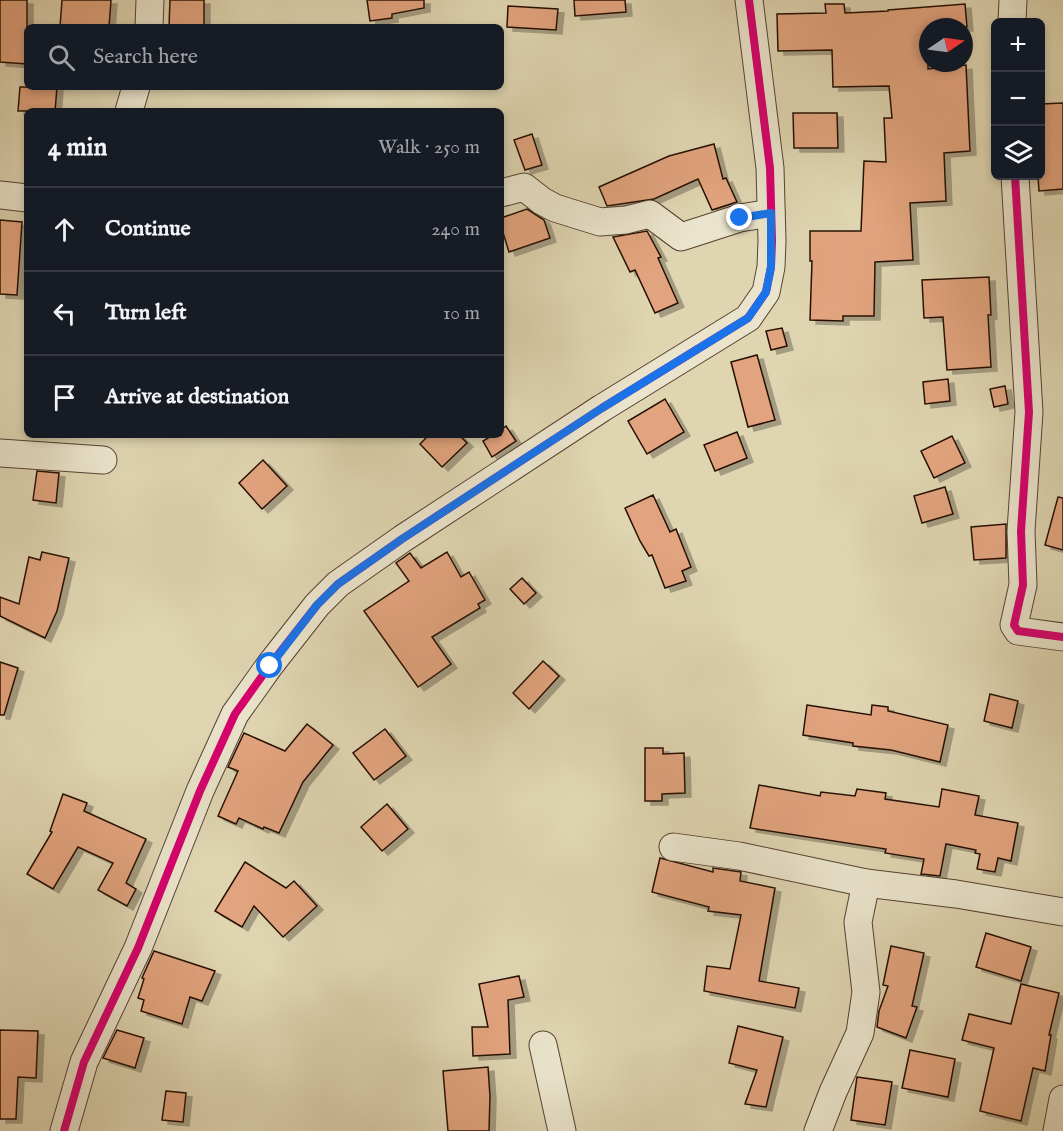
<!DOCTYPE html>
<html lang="en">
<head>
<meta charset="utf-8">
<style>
  body { margin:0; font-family:"IM FELL English",serif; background:#242831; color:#f1f3f6 }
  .controls { position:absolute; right:18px; top:18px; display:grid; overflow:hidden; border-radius:9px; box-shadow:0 3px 9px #0003 }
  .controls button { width:54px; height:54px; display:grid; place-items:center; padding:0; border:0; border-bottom:2px solid #363941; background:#171b24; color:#f1f3f6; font:30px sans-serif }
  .compass { position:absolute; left:919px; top:18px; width:54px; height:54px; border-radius:50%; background:#171b24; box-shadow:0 3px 9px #0003; rotate:77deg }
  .stop { position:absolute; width:18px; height:18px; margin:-14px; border:4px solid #1a73e8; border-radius:50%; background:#fff }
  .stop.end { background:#1a73e8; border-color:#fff; box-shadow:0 2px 6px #0008 }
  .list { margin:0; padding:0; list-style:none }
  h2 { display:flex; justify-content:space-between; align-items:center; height:78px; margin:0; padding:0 24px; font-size:26px }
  h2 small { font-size:20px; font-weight:400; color:#9ea1a6 }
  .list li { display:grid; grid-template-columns:39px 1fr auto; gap:18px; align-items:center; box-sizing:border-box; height:84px; padding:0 24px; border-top:2px solid #363941 }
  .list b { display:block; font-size:22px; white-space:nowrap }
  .list em { font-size:20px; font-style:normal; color:#9ea1a6 }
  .icon { flex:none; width:33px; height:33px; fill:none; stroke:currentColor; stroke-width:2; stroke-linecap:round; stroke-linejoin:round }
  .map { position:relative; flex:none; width:1063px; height:1131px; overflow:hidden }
  .search { position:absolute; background:#171b24; box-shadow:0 3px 9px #0003; left:24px; top:24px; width:480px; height:66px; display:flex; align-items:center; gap:15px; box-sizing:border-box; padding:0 21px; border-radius:9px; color:#9ea1a6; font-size:22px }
  .panel { position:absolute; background:#171b24; box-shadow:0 3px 9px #0003; left:24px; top:108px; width:480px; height:330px; border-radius:9px }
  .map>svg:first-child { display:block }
  .building { fill:#e2a47e; stroke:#261006; stroke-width:1.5; filter:url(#shadow) }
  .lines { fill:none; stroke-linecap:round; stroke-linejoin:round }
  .minor-casing { stroke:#544131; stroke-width:29 }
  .minor { stroke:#eae4cc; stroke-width:27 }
  .cycleway-casing { stroke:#eae4cc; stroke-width:11 }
  .cycleway { stroke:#d6006c; stroke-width:8 }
  .route { stroke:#1a73e8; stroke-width:8 }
</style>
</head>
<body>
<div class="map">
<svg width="1063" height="1131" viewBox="0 0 1063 1131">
  <defs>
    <filter id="shadow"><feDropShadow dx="6" dy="4" stdDeviation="0" flood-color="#0004"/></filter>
  </defs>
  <rect width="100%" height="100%" fill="#dfd5b1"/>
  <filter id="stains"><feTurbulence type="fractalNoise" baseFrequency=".00333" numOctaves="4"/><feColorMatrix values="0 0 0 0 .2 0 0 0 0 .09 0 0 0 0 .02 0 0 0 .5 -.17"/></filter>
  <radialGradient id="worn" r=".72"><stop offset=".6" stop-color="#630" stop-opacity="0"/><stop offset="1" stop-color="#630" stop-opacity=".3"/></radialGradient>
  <g class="building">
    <path d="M 0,0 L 27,0 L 27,64 L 0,62 Z"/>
    <path d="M 62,0 L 111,0 L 109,27 L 60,27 Z"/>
    <path d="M 170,0 L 204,0 L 204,27 L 169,27 Z"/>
    <path d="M 367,0 L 424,0 L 424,8 L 392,14 L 392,18 L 370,21 Z"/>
    <path d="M 574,0 L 625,0 L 626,12 L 575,16 Z"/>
    <path d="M 825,4 L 844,4 L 845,13 L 888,11 L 888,10 L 965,4 L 967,27 L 928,27 L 928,69 L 966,65 L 970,151 L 944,153 L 946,201 L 910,203 L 913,260 L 875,262 L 874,316 L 843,316 L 843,321 L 810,320 L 812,261 L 810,261 L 810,231 L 861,231 L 864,161 L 886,162 L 884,118 L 892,118 L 889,86 L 833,87 L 832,50 L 778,51 L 777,14 L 826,13 Z"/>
    <path d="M 508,6 L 558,9 L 556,30 L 507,27 Z"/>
    <path d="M 20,87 L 57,87 L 55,111 L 18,111 Z"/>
    <path d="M 1063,103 L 1063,189 L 1039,191 L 1038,176 L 1041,176 L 1041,104 Z"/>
    <path d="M 793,113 L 837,113 L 838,148 L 794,148 Z"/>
    <path d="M 532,134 L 542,165 L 525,170 L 514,140 Z"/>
    <path d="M 714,144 L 723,179 L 726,178 L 737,202 L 712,210 L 698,179 L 654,199 L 607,206 L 599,187 L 669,156 Z"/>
    <path d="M 527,209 L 544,220 L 550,238 L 509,252 L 501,226 L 501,218 Z"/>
    <path d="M 0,220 L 22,222 L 17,295 L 0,294 Z"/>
    <path d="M 647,231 L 661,257 L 658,258 L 678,303 L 655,313 L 635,270 L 630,272 L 613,237 Z"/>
    <path d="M 989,277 L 991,315 L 988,315 L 991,367 L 947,370 L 943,317 L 924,318 L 922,280 Z"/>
    <path d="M 782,328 L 787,346 L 771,350 L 766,331 Z"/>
    <path d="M 757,355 L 775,420 L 748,427 L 731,362 Z"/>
    <path d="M 948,379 L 950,401 L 925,404 L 923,382 Z"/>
    <path d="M 1005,386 L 1008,404 L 994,407 L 990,389 Z"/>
    <path d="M 665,399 L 684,432 L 647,454 L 628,421 Z"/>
    <path d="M 506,426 L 516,441 L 492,457 L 483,441 L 493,435 L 501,435 L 501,430 Z"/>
    <path d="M 737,432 L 747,458 L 715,471 L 704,445 Z"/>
    <path d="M 429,435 L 459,435 L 467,443 L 442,467 L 420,444 Z"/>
    <path d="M 952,436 L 965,463 L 934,478 L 921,451 Z"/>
    <path d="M 263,460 L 287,486 L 262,509 L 239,483 Z"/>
    <path d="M 37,471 L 59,473 L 56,503 L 33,500 Z"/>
    <path d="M 945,487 L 953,514 L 922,523 L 914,496 Z"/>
    <path d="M 653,495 L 670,532 L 676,529 L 691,567 L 682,571 L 686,581 L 665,588 L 652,555 L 649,556 L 640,541 L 625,508 Z"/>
    <path d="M 1058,497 L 1063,498 L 1063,550 L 1045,545 Z"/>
    <path d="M 1006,524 L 1006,558 L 974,560 L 971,527 Z"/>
    <path d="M 42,552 L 69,558 L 57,611 L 45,638 L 0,616 L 0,597 L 19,604 L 29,557 L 40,560 Z"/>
    <path d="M 447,552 L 461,577 L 469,572 L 485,600 L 478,604 L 480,608 L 432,637 L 451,664 L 418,687 L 364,611 L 409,581 L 396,563 L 410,553 L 421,568 Z"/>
    <path d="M 522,578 L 536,593 L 524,604 L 510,589 Z"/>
    <path d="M 543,661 L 559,676 L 529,709 L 513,693 Z"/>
    <path d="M 0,662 L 18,668 L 4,715 L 0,715 Z"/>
    <path d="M 990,694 L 1018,701 L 1012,728 L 984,721 Z"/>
    <path d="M 807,705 L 871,715 L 872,705 L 888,707 L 888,711 L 948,725 L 940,762 L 891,750 L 853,746 L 853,743 L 803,735 Z"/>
    <path d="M 307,724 L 333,745 L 303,782 L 279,833 L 264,827 L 263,829 L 239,818 L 236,824 L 218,816 L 238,771 L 228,767 L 244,733 L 285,751 Z"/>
    <path d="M 385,729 L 406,756 L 374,780 L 353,753 Z"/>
    <path d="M 645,748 L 663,748 L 663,754 L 684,753 L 685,793 L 662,794 L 662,801 L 645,801 Z"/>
    <path d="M 759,785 L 820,796 L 821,792 L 855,796 L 857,789 L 886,793 L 885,799 L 939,807 L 942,789 L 979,796 L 975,815 L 1018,823 L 1011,861 L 998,858 L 995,872 L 977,869 L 980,854 L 975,853 L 976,850 L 946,844 L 940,876 L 921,874 L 924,859 L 885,853 L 886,849 L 750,828 Z"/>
    <path d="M 63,794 L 87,803 L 84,811 L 146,839 L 126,883 L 136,889 L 127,906 L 98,890 L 113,863 L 78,847 L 53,889 L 27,874 L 52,832 L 50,831 Z"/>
    <path d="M 387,804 L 408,829 L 382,851 L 361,827 Z"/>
    <path d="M 660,858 L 713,872 L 713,868 L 741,872 L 740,881 L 775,888 L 759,981 L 799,988 L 795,1008 L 704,991 L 707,966 L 730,969 L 741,915 L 708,911 L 709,907 L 652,892 Z"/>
    <path d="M 245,862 L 286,888 L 294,881 L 317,906 L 283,937 L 254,906 L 242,927 L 215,911 Z"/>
    <path d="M 986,933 L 1031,947 L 1021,981 L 976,967 Z"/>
    <path d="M 891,946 L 924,953 L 912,1006 L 917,1007 L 906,1038 L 877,1027 L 879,1011 L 888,986 L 883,985 Z"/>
    <path d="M 154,951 L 215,971 L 202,1001 L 190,997 L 182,1024 L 141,1011 L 144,1000 L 138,998 L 144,979 L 142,978 Z"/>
    <path d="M 519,976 L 524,997 L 508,1000 L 510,1054 L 473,1056 L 472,1027 L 488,1027 L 479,984 Z"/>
    <path d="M 1021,984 L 1059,993 L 1049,1035 L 1051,1035 L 1045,1071 L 1033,1068 L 1021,1121 L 980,1111 L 994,1048 L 962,1040 L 969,1014 L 1011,1024 Z"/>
    <path d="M 738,1026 L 783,1037 L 766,1107 L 745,1104 L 757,1070 L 729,1063 Z"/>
    <path d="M 0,1030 L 38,1031 L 36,1078 L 18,1077 L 16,1119 L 0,1119 Z"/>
    <path d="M 117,1030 L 144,1038 L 135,1068 L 103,1058 Z"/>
    <path d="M 910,1050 L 955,1059 L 948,1097 L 902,1088 Z"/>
    <path d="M 488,1067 L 490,1096 L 489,1131 L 448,1131 L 443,1071 Z"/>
    <path d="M 857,1077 L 892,1082 L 885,1125 L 851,1120 Z"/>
    <path d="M 166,1091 L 186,1093 L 183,1122 L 162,1120 Z"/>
  </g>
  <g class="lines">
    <g class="minor-casing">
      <g id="minor">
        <path d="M 1012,22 L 1013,0"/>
        <path d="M 149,27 L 150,0"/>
        <path d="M 129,111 L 136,87"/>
        <path d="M 1015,176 L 1029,412 L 1021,531 L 1023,585 L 1014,625 L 1018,631 L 1063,637"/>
        <path d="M 501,193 L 524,187 L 542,201 L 555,208 L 600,222 L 626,220 L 650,214 L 681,237 L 740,218 L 771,213"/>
        <path d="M 0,195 L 27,198"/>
        <path d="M 0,453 L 103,460"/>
        <path d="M 673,847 L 739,856 L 866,883 L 956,894 L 1063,912"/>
        <path d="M 543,1045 L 562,1131"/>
        <path d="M 64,1131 L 84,1062 L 138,948 L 200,791 L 235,714 L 270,665 L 317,605 L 338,584 L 402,539 L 602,408 L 748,318 L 766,292 L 771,267 L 772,241 L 770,168 L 749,0"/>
        <path d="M 818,1131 L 833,1092 L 860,1033 L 866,992 L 858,922 L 866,883"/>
        <path d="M 1057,1131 L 1063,1099"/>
      </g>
    </g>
    <use href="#minor" class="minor"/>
    <g class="cycleway-casing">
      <g id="cycleway">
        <path d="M 1015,176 L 1029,412 L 1021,531 L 1023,585 L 1014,625 L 1018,631 L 1063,637"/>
        <path d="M 64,1131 L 84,1062 L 138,948 L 200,791 L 235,714 L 270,665 L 317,605 L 338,584 L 402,539 L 602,408 L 748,318 L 766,292 L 771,267 L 772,241 L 770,168 L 749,0"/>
      </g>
    </g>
    <use href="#cycleway" class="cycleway"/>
  </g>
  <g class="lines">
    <path class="route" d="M 270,666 L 317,605 L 338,584 L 402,539 L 602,408 L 748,318 L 766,292 L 771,267 L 771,213 L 740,218"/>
  </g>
  <rect width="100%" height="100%" filter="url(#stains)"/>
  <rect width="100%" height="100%" fill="url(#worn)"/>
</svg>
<div class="controls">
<button>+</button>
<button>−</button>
<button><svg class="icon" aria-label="layers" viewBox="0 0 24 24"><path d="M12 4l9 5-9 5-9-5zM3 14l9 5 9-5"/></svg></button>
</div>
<svg class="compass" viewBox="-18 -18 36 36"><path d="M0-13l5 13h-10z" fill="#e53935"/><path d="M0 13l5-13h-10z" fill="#9ea1a6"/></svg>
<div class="stop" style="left:270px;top:666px"></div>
<div class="stop end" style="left:740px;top:218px"></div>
<div class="search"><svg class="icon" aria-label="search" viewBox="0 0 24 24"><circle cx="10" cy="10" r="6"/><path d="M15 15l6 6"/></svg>Search here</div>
<section class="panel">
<h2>4 min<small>Walk · 250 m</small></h2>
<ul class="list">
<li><svg class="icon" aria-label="ahead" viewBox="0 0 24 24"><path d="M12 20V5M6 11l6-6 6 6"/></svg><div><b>Continue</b></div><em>240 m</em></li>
<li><svg class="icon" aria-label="left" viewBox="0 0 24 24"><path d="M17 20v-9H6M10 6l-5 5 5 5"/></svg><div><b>Turn left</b></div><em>10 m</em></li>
<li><svg class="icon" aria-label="arrive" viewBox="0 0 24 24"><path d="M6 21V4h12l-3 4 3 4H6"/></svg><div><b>Arrive at destination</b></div></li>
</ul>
</section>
</div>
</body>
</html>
